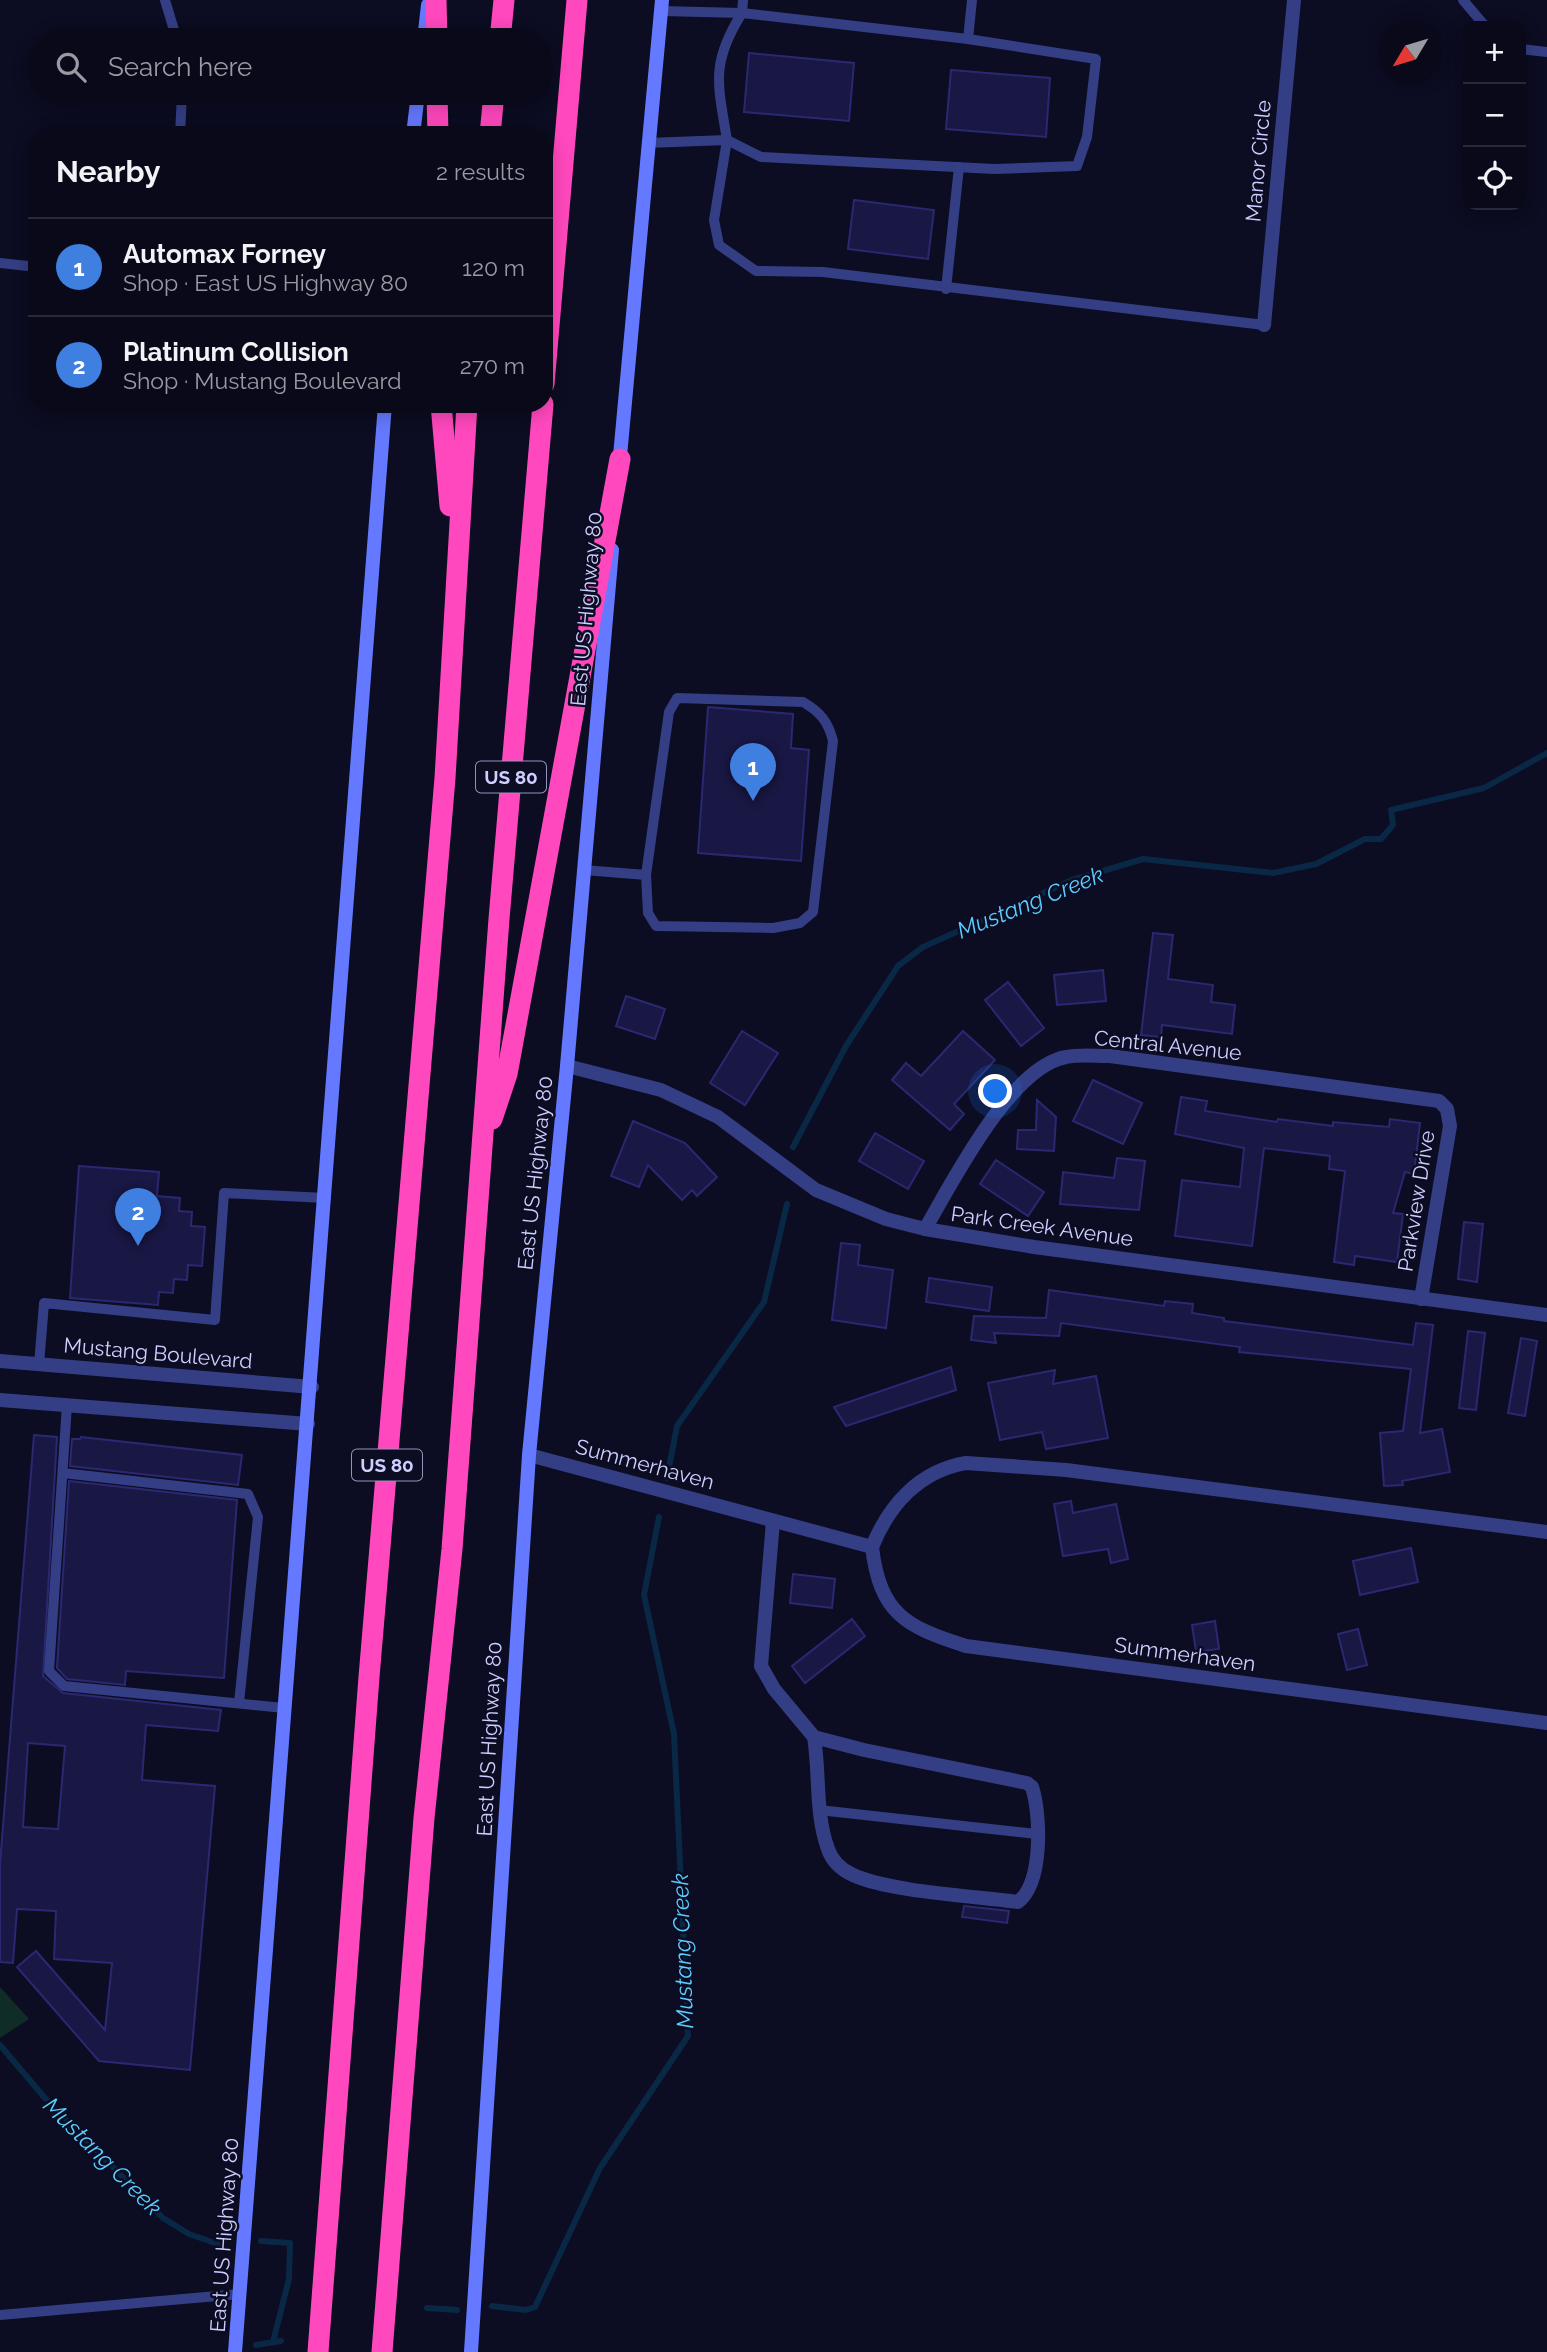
<!DOCTYPE html>
<html lang="en">
<head>
<meta charset="utf-8">
<style>
  body { margin:0; font-family:Raleway,sans-serif; background:#171727; color:#f1f3f6 }
  .controls { position:absolute; right:21px; top:21px; display:grid; overflow:hidden; border-radius:14px; box-shadow:0 4px 18px #0003 }
  .controls button { width:63px; height:63px; display:grid; place-items:center; padding:0; border:0; border-bottom:2px solid #292a39; background:#09091a; color:#f1f3f6; font:35px sans-serif }
  .compass { position:absolute; left:1379px; top:21px; width:63px; height:63px; border-radius:50%; background:#09091a; box-shadow:0 4px 18px #0003; rotate:232deg }
  .you { position:absolute; left:996px; top:1092px; width:24px; height:24px; margin:-18px; border:5px solid #fff; border-radius:50%; background:#1a73e8; box-shadow:0 0 0 10px #1a73e833 }
  .badge { display:grid; place-items:center; width:46px; height:46px; border-radius:50%; background:#00f8ea; color:#fff; font-size:23px; font-weight:700 }
  .pin { position:absolute; translate:-50% -58px; filter:drop-shadow(0 2px 4px #0008) }
  .pin::after { content:''; position:absolute; top:37px; width:24px; height:21px; background:inherit; clip-path:polygon(0 0,100% 0,50% 100%) }
  .list { margin:0; padding:0; list-style:none }
  h2 { display:flex; justify-content:space-between; align-items:center; height:91px; margin:0; padding:0 28px; font-size:30px }
  h2 small { font-size:23px; font-weight:400; color:#999aa2 }
  .list li { display:grid; grid-template-columns:46px 1fr auto; gap:21px; align-items:center; box-sizing:border-box; height:98px; padding:0 28px; border-top:2px solid #292a39 }
  .list b { display:block; font-size:26px; white-space:nowrap }
  .list p { margin:0; font-size:23px; white-space:nowrap; color:#999aa2 }
  .list em { font-size:23px; font-style:normal; color:#999aa2 }
  .icon { flex:none; width:38px; height:38px; fill:none; stroke:currentColor; stroke-width:2; stroke-linecap:round; stroke-linejoin:round }
  .map { position:relative; flex:none; width:1547px; height:2352px; overflow:hidden }
  .search { position:absolute; background:#09091a; box-shadow:0 4px 18px #0003; left:28px; top:28px; width:525px; height:77px; display:flex; align-items:center; gap:18px; box-sizing:border-box; padding:0 24px; border-radius:38px; color:#999aa2; font-size:26px }
  .panel { position:absolute; background:#09091a; box-shadow:0 4px 18px #0003; left:28px; top:126px; width:525px; height:287px; border-radius:28px }
  .map>svg:first-child { display:block }
  .green { fill:#0f2c27 }
  .lines { fill:none; stroke-linecap:round; stroke-linejoin:round }
  .stream { stroke:#092845; stroke-width:6 }
  .building { fill:#191744; stroke:#2b2872; stroke-width:2; fill-rule:evenodd }
  .service { stroke:#343e84; stroke-width:10 }
  .minor { stroke:#343e84; stroke-width:14 }
  .secondary { stroke:#6479ff; stroke-width:14 }
  .motorway { stroke:#ff48bd; stroke-width:21 }
  .labels { text-anchor:middle; dominant-baseline:central; stroke-width:5; stroke-linejoin:round; paint-order:stroke }
  .shield { fill:#0c0c22; stroke:#9394bd; stroke-width:2 }
  .shield-label { font-size:19px; font-weight:bold; fill:#cdcfff }
  .street-label { font-size:21px; fill:#cdcfff; stroke:#0c0c22 }
  .water-label { font-size:23px; font-style:italic; fill:#5bcdff; stroke:#0c0c22 }
</style>
</head>
<body>
<div class="map">
<svg width="1547" height="2352" viewBox="0 0 1547 2352">
  <rect width="100%" height="100%" fill="#0c0c22"/>
  <path class="green" d="M 0,1987 L 29,2019 L 0,2038 Z"/>
  <g class="lines">
    <g class="stream">
      <path d="M 793,1147 L 846,1046 L 898,966 L 923,947 L 1072,880 L 1143,859 L 1273,873 L 1316,864 L 1365,839 L 1381,839 L 1393,825 L 1391,810 L 1484,788 L 1547,753"/>
      <path d="M 667,1478 L 677,1426 L 764,1302 L 787,1204"/>
      <path d="M 0,2045 L 44,2097 L 163,2218 L 189,2234 L 221,2245"/>
      <path d="M 261,2241 L 290,2243 L 289,2279 L 273,2342"/>
      <path d="M 492,2306 L 526,2310 L 535,2307 L 600,2168 L 688,2036 L 674,1734 L 644,1595 L 659,1517"/>
      <path d="M 427,2308 L 457,2310"/>
      <path d="M 256,2345 L 281,2341"/>
    </g>
  </g>
  <g class="building">
    <path d="M 749,53 L 854,63 L 849,121 L 744,112 Z"/>
    <path d="M 951,70 L 1050,78 L 1046,137 L 946,129 Z"/>
    <path d="M 854,200 L 934,210 L 928,259 L 848,249 Z"/>
    <path d="M 708,707 L 793,714 L 791,748 L 809,750 L 801,861 L 698,853 Z"/>
    <path d="M 1153,933 L 1173,935 L 1168,979 L 1213,985 L 1211,1002 L 1235,1005 L 1232,1034 L 1162,1025 L 1161,1037 L 1141,1035 Z"/>
    <path d="M 1103,970 L 1106,1001 L 1057,1005 L 1054,975 Z"/>
    <path d="M 1008,982 L 1044,1028 L 1021,1046 L 985,1000 Z"/>
    <path d="M 626,996 L 665,1009 L 655,1039 L 616,1026 Z"/>
    <path d="M 742,1031 L 778,1053 L 745,1105 L 710,1083 Z"/>
    <path d="M 963,1031 L 995,1060 L 954,1104 L 964,1114 L 950,1130 L 892,1080 L 906,1063 L 921,1076 Z"/>
    <path d="M 1093,1080 L 1142,1103 L 1123,1144 L 1073,1121 Z"/>
    <path d="M 1181,1097 L 1207,1101 L 1205,1111 L 1277,1122 L 1278,1119 L 1333,1126 L 1333,1122 L 1389,1127 L 1390,1119 L 1420,1123 L 1414,1174 L 1405,1172 L 1393,1213 L 1403,1214 L 1397,1262 L 1355,1256 L 1354,1265 L 1334,1262 L 1345,1171 L 1329,1169 L 1330,1156 L 1264,1148 L 1252,1246 L 1175,1236 L 1182,1180 L 1240,1187 L 1244,1148 L 1175,1134 Z"/>
    <path d="M 1037,1100 L 1056,1117 L 1054,1151 L 1017,1149 L 1018,1130 L 1036,1130 Z"/>
    <path d="M 633,1121 L 685,1143 L 717,1177 L 697,1196 L 692,1190 L 682,1200 L 648,1165 L 639,1187 L 611,1176 Z"/>
    <path d="M 875,1133 L 924,1161 L 908,1189 L 859,1161 Z"/>
    <path d="M 1117,1158 L 1145,1161 L 1139,1210 L 1060,1204 L 1063,1172 L 1114,1178 Z"/>
    <path d="M 996,1160 L 1044,1192 L 1028,1216 L 980,1184 Z"/>
    <path d="M 79,1166 L 159,1172 L 157,1196 L 180,1198 L 179,1211 L 192,1212 L 191,1226 L 205,1227 L 202,1266 L 188,1265 L 187,1280 L 174,1279 L 173,1293 L 159,1292 L 158,1305 L 70,1298 Z"/>
    <path d="M 1464,1222 L 1483,1224 L 1477,1282 L 1458,1279 Z"/>
    <path d="M 841,1243 L 860,1245 L 858,1265 L 893,1270 L 886,1328 L 832,1320 Z"/>
    <path d="M 929,1278 L 992,1287 L 989,1311 L 926,1302 Z"/>
    <path d="M 1049,1290 L 1164,1306 L 1165,1301 L 1193,1304 L 1192,1313 L 1224,1318 L 1224,1321 L 1413,1345 L 1416,1323 L 1433,1325 L 1420,1433 L 1442,1429 L 1450,1472 L 1402,1481 L 1403,1485 L 1384,1486 L 1380,1433 L 1403,1431 L 1411,1369 L 1239,1352 L 1240,1347 L 1061,1323 L 1059,1336 L 994,1333 L 996,1343 L 971,1340 L 974,1316 L 1046,1318 Z"/>
    <path d="M 1468,1331 L 1485,1333 L 1476,1410 L 1459,1408 Z"/>
    <path d="M 1521,1338 L 1537,1341 L 1525,1416 L 1508,1413 Z"/>
    <path d="M 951,1367 L 956,1390 L 846,1426 L 834,1407 Z"/>
    <path d="M 1055,1370 L 1053,1384 L 1096,1376 L 1108,1438 L 1046,1449 L 1042,1432 L 1000,1440 L 988,1383 Z"/>
    <path d="M 34,1435 L 57,1437 L 43,1676 L 63,1693 L 221,1710 L 218,1731 L 146,1725 L 142,1780 L 215,1786 L 190,2070 L 99,2061 L 17,1967 L 36,1951 L 105,2030 L 112,1963 L 54,1959 L 56,1911 L 17,1909 L 13,1963 L 0,1962 L 0,1864 ZM 28,1743 L 65,1746 L 58,1829 L 23,1827 Z"/>
    <path d="M 81,1437 L 242,1455 L 238,1485 L 70,1466 L 72,1439 L 80,1439 Z"/>
    <path d="M 69,1481 L 237,1500 L 224,1678 L 126,1671 L 125,1685 L 67,1679 L 57,1668 Z"/>
    <path d="M 1071,1501 L 1073,1513 L 1116,1504 L 1128,1559 L 1111,1563 L 1108,1549 L 1063,1556 L 1054,1504 Z"/>
    <path d="M 1411,1548 L 1418,1582 L 1360,1595 L 1353,1561 Z"/>
    <path d="M 793,1574 L 835,1579 L 832,1608 L 790,1603 Z"/>
    <path d="M 852,1619 L 865,1636 L 805,1683 L 792,1666 Z"/>
    <path d="M 1215,1621 L 1219,1649 L 1196,1652 L 1192,1625 Z"/>
    <path d="M 1358,1629 L 1367,1665 L 1347,1670 L 1338,1634 Z"/>
    <path d="M 964,1906 L 1009,1911 L 1007,1923 L 962,1917 Z"/>
  </g>
  <g class="lines">
    <g class="service">
      <path d="M 165,0 L 177,40"/>
      <path d="M 1463,0 L 1485,26"/>
      <path d="M 661,11 L 742,13 L 743,0"/>
      <path d="M 742,13 L 968,39 L 1096,59 L 1087,137 L 1077,166 L 994,169 L 761,157 L 727,140 C 718,84 710,64 742,13 Z"/>
      <path d="M 968,39 L 972,0"/>
      <path d="M 1521,49 L 1547,52"/>
      <path d="M 180,135 L 182,93"/>
      <path d="M 647,143 L 727,140 L 714,220 L 719,245 L 756,271 L 823,272 L 1264,325"/>
      <path d="M 0,263 L 37,267"/>
      <path d="M 946,289 L 959,167"/>
      <path d="M 584,870 L 646,875 L 648,913 L 656,926 L 773,928 L 800,923 L 813,912 L 833,741 C 828,721 820,712 803,702 L 677,698 L 669,712 L 646,875"/>
      <path d="M 39,1365 L 44,1303 L 215,1320 L 224,1193 L 326,1198"/>
      <path d="M 67,1405 L 49,1671 L 64,1686 L 284,1708"/>
      <path d="M 63,1473 L 248,1494 L 258,1517 L 239,1703"/>
      <path d="M 819,1810 L 1037,1834"/>
      <path d="M 0,2315 L 240,2294"/>
    </g>
    <g class="minor">
      <path d="M 1264,325 L 1294,0"/>
      <path d="M 567,1066 L 661,1090 L 718,1117 L 816,1190 L 886,1219 L 925,1229 L 1034,1247 L 1547,1315"/>
      <path d="M 925,1229 C 952,1183 1010,1067 1066,1057 C 1080,1054 1096,1056 1110,1056 L 1439,1101 L 1447,1109 L 1450,1126 L 1421,1299"/>
      <path d="M 0,1361 L 312,1387"/>
      <path d="M 0,1400 L 308,1424"/>
      <path d="M 529,1455 L 872,1547 C 880,1614 906,1627 966,1646 L 1547,1723"/>
      <path d="M 773,1521 L 761,1666 L 774,1689 L 814,1737 L 864,1750 L 1027,1783 L 1032,1787 C 1041,1815 1043,1883 1018,1902 C 975,1896 891,1892 853,1875 C 842,1870 832,1861 828,1849 C 815,1814 820,1774 814,1737"/>
      <path d="M 872,1547 C 889,1505 919,1471 966,1463 L 1066,1470 L 1547,1532"/>
    </g>
    <g class="secondary">
      <path d="M 424,40 L 428,5"/>
      <path d="M 413,135 L 418,93"/>
      <path d="M 619,467 L 662,0"/>
      <path d="M 235,2352 L 385,404"/>
      <path d="M 471,2352 L 529,1455 L 567,1066 L 612,550"/>
    </g>
    <g class="motorway">
      <path d="M 436,0 L 437,40"/>
      <path d="M 500,40 L 504,0"/>
      <path d="M 437,93 L 438,135"/>
      <path d="M 490,135 L 494,93"/>
      <path d="M 544,384 L 577,0"/>
      <path d="M 441,404 L 450,506"/>
      <path d="M 492,1119 L 507,1074 L 620,459"/>
      <path d="M 318,2352 L 369,1677 L 445,778 L 467,404"/>
      <path d="M 382,2352 L 424,1818 L 452,1549 L 499,919 L 543,404"/>
    </g>
  </g>
  <g class="labels">
    <g class="shield">
      <rect x="476" y="761.5" width="70" height="31" rx="5"/>
      <rect x="352" y="1449.5" width="70" height="31" rx="5"/>
    </g>
    <g class="shield-label">
      <text x="511" y="777">US 80</text>
      <text x="387" y="1465">US 80</text>
    </g>
    <g class="street-label">
      <text transform="translate(1258 161) rotate(-85)">Manor Circle</text>
      <text transform="translate(586 609) rotate(-85)">East US Highway 80</text>
      <text transform="translate(1168 1045) rotate(6)">Central Avenue</text>
      <text transform="translate(535 1173) rotate(-84)">East US Highway 80</text>
      <text transform="translate(1416 1201) rotate(-81)">Parkview Drive</text>
      <text transform="translate(1042 1226) rotate(8)">Park Creek Avenue</text>
      <text transform="translate(158 1353) rotate(5)">Mustang Boulevard</text>
      <text transform="translate(645 1464) rotate(15)">Summerhaven</text>
      <text transform="translate(1185 1654) rotate(8)">Summerhaven</text>
      <text transform="translate(489 1739) rotate(-87)">East US Highway 80</text>
      <text transform="translate(224 2235) rotate(-86)">East US Highway 80</text>
    </g>
    <g class="water-label">
      <text transform="translate(1030 902) rotate(-22)">Mustang Creek</text>
      <text transform="translate(682 1951) rotate(-92)">Mustang Creek</text>
      <text transform="translate(103 2156) rotate(45)">Mustang Creek</text>
    </g>
  </g>
</svg>
<div class="controls">
<button>+</button>
<button>−</button>
<button><svg class="icon" aria-label="locate" viewBox="0 0 24 24"><circle cx="12" cy="12" r="6"/><path d="M12 2v4M12 18v4M2 12h4M18 12h4"/></svg></button>
</div>
<svg class="compass" viewBox="-18 -18 36 36"><path d="M0-13l5 13h-10z" fill="#e53935"/><path d="M0 13l5-13h-10z" fill="#999aa2"/></svg>
<div class="you"></div>
<div class="pin badge" style="left:753px;top:801px;background:#3f7fe0">1</div>
<div class="pin badge" style="left:138px;top:1246px;background:#3f7fe0">2</div>
<div class="search"><svg class="icon" aria-label="search" viewBox="0 0 24 24"><circle cx="10" cy="10" r="6"/><path d="M15 15l6 6"/></svg>Search here</div>
<section class="panel">
<h2>Nearby<small>2 results</small></h2>
<ul class="list">
<li><span class="badge" style="background:#3f7fe0">1</span><div><b>Automax Forney</b><p>Shop · East US Highway 80</p></div><em>120 m</em></li>
<li><span class="badge" style="background:#3f7fe0">2</span><div><b>Platinum Collision</b><p>Shop · Mustang Boulevard</p></div><em>270 m</em></li>
</ul>
</section>
</div>
</body>
</html>
